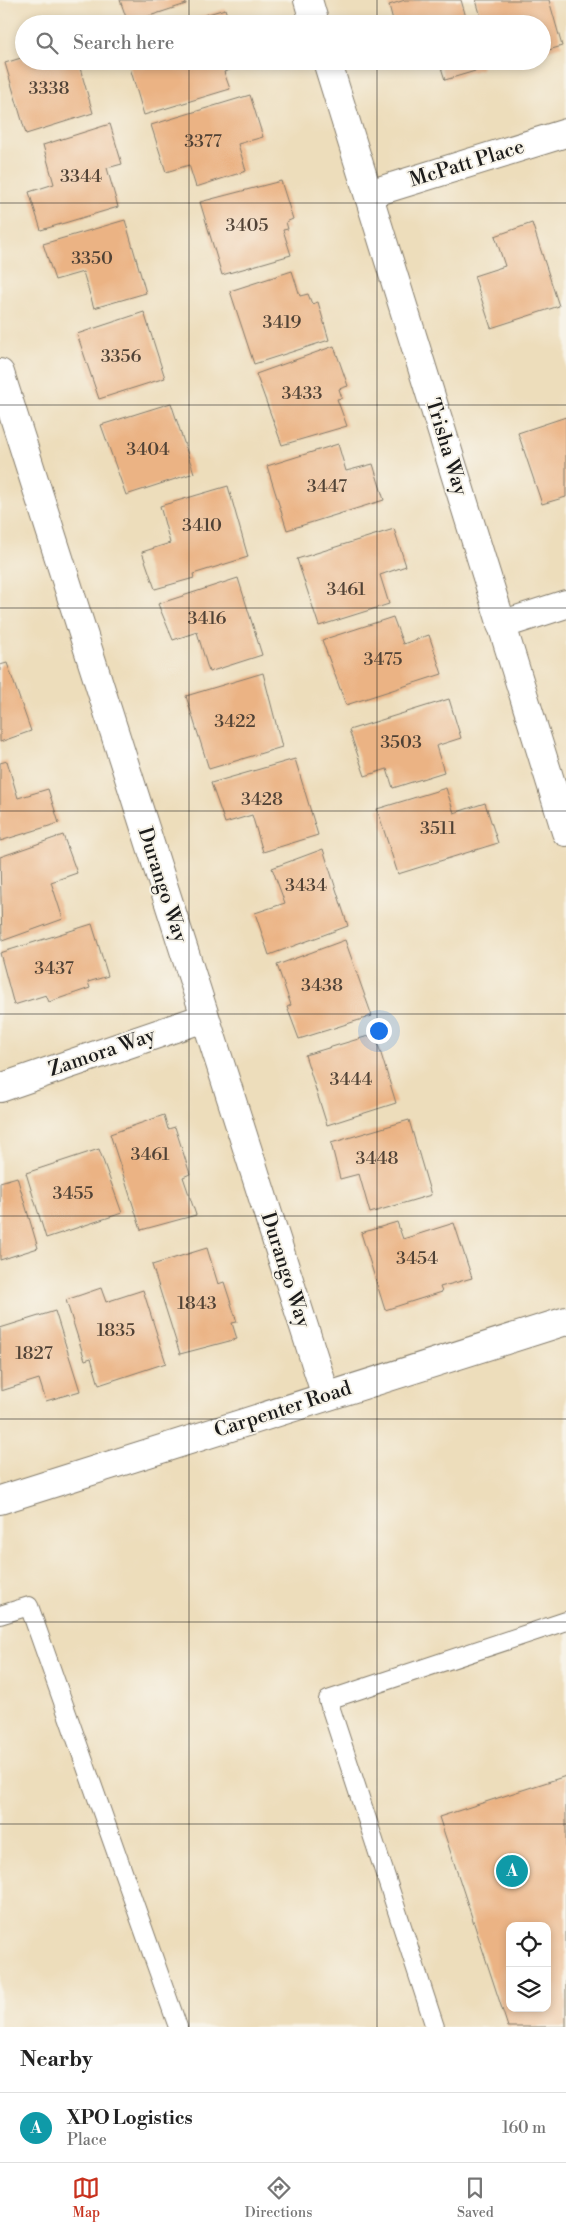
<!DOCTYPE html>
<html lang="en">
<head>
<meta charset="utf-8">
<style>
  body { margin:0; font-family:"Libre Bodoni",serif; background:#f6f6f6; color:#222 }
  .controls { position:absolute; right:15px; bottom:15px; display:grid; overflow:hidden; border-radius:10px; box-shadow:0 2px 8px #0003 }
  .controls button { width:45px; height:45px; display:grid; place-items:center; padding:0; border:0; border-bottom:1px solid #e0e0e0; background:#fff; color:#222; font:25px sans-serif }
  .you { position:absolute; left:378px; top:1030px; width:18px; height:18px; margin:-12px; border:4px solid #fff; border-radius:50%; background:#1a73e8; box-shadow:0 0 0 8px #1a73e833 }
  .badge { display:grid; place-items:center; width:32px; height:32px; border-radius:50%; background:#c8321e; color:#fff; font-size:16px; font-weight:700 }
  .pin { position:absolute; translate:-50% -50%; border:2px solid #fff; box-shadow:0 1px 5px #0006 }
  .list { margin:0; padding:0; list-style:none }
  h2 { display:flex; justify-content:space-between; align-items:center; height:65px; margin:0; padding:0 20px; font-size:21px }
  h2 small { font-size:16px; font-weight:400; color:#767676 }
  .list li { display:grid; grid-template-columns:32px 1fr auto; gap:15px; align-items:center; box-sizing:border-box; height:70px; padding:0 20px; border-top:1px solid #e0e0e0 }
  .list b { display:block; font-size:19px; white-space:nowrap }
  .list p { margin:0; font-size:16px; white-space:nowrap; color:#767676 }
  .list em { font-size:16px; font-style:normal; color:#767676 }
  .icon { flex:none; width:28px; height:28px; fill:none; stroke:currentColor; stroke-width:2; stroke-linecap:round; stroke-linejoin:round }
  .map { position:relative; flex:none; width:566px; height:2027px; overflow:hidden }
  .search { position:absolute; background:#fff; box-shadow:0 2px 8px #0003; left:15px; right:15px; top:15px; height:55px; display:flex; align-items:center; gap:12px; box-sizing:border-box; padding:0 18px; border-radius:28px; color:#767676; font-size:19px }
  .sheet { height:135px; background:#fff }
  nav { display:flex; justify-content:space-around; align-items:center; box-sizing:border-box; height:70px; border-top:1px solid #e0e0e0; background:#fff; font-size:14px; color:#767676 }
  nav a { display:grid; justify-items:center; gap:2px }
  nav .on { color:#c8321e }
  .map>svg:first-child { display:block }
  .building { fill:#ebb384; fill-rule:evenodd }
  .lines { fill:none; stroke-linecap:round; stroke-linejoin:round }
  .service-casing { stroke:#847c6c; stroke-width:20 }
  .minor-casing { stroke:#847c6c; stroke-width:30 }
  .service { stroke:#fff; stroke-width:18 }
  .minor { stroke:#fff; stroke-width:28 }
  .grid { fill:none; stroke:#1c1c1c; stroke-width:1; stroke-opacity:0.55 }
  .labels { text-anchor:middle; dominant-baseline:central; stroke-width:4; stroke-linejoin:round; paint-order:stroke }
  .number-label { font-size:18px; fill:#504236 }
  .street-label { font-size:20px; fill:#1c1c1c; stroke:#f7f3e8 }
</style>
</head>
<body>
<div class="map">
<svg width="566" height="2027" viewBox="0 0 566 2027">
  <rect width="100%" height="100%" fill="#f7f3e8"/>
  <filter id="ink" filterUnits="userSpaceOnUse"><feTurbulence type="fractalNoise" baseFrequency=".02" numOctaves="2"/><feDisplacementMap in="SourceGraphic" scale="10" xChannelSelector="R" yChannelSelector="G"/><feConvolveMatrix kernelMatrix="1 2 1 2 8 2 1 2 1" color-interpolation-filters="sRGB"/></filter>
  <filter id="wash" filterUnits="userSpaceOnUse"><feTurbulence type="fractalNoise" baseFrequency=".0096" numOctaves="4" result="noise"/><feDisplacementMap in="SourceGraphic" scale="20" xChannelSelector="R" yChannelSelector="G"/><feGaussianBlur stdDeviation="1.12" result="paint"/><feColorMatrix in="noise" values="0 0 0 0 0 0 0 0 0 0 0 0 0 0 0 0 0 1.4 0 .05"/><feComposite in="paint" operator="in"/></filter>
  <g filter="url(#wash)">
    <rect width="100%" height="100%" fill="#edddbb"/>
    <g id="blocks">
      <g class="building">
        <path d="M 120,0 L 185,0 L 186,4 L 128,23 Z"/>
        <path d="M 405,0 L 461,0 L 468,24 L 394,24 L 389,5 Z"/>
        <path d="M 476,0 L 549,0 L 562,46 L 542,52 L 542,24 L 483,24 Z"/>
        <path d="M 225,9 L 230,24 L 178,24 L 178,23 Z"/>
        <path d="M 24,57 L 24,61 L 78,61 L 93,113 L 26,134 L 5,63 Z"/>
        <path d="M 128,61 L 230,61 L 232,69 L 224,72 L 230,89 L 144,115 Z"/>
        <path d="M 439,61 L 480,61 L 482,69 L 445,80 Z"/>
        <path d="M 250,95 L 263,137 L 238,144 L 246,171 L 196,187 L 189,165 L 166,172 L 151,125 Z"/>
        <path d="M 110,124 L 122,164 L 107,168 L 118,207 L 41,230 L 29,192 L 54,184 L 43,145 Z"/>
        <path d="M 281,181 L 293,219 L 286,222 L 288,229 L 283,230 L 291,255 L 222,275 L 200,202 Z"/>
        <path d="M 125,220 L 146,293 L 94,308 L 83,272 L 55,280 L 43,244 Z"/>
        <path d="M 532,223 L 559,306 L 491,328 L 474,276 L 505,266 L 495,236 Z"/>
        <path d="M 292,271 L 300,296 L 308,294 L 312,304 L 318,302 L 329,340 L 254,364 L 230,291 Z"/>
        <path d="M 144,312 L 165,378 L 99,399 L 77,334 Z"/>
        <path d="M 334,346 L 348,386 L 339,389 L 342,398 L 337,399 L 347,426 L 282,445 L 256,374 Z"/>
        <path d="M 171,403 L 194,473 L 126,495 L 101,425 Z"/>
        <path d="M 566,417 L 566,497 L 542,504 L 518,433 Z"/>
        <path d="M 338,444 L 346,471 L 373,464 L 384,500 L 287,530 L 267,466 Z"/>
        <path d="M 228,486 L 248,557 L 193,574 L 194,578 L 155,589 L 142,552 L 170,543 L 160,506 Z"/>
        <path d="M 394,529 L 406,566 L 380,575 L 389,604 L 319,626 L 297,559 Z"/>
        <path d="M 238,578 L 262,655 L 209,672 L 197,632 L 173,640 L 158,604 Z"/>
        <path d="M 393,617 L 403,644 L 429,635 L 442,674 L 346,705 L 322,640 Z"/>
        <path d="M 7,663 L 31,731 L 0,742 L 0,665 Z"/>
        <path d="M 263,673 L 282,747 L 209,769 L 186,696 Z"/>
        <path d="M 449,699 L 461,738 L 436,746 L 444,772 L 393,788 L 387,769 L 365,776 L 349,730 Z"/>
        <path d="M 295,759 L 318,835 L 263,852 L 252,815 L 225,823 L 211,783 Z"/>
        <path d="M 7,761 L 18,798 L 48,789 L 59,823 L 0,841 L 0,763 Z"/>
        <path d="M 446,788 L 454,813 L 485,803 L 498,843 L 398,874 L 377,809 Z"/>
        <path d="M 63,835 L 77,873 L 51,882 L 63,919 L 2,941 L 0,857 Z"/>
        <path d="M 323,849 L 348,926 L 269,955 L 255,913 L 285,903 L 272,868 Z"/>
        <path d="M 92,924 L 108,976 L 88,982 L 90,988 L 49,1002 L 46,995 L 14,1005 L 0,953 Z"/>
        <path d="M 345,940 L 372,1016 L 299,1039 L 287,1007 L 291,1005 L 277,965 Z"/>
        <path d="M 375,1034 L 396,1103 L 327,1125 L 305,1055 Z"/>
        <path d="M 164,1115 L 168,1129 L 175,1127 L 190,1174 L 183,1177 L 196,1215 L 141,1230 L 110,1134 Z"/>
        <path d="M 409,1120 L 431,1195 L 370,1213 L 359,1174 L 340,1179 L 331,1143 Z"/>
        <path d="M 99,1149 L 122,1213 L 46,1238 L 26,1173 Z"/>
        <path d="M 17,1177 L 38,1248 L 0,1260 L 0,1182 Z"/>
        <path d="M 397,1222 L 403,1239 L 454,1223 L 472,1278 L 440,1287 L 442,1292 L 385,1310 L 361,1233 Z"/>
        <path d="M 207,1248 L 218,1284 L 224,1282 L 237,1322 L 232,1323 L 237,1339 L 180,1354 L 152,1265 Z"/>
        <path d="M 101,1288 L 106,1302 L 143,1290 L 166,1363 L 99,1385 L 91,1358 L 85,1360 L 66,1300 Z"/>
        <path d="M 55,1311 L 80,1391 L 46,1401 L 39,1379 L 1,1391 L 0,1328 Z"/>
        <path d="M 566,1776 L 566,2027 L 508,2027 L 439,1817 ZM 510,1926 L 547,1926 L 547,2008 L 510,2008 Z"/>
      </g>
    </g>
  </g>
  <g filter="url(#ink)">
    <use href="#blocks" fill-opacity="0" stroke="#847c6c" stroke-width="1"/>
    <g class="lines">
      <g class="service-casing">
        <g id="service">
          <path d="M 0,1615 L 29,1606 L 178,2027"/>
          <path d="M 435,2027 L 328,1700 L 566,1621"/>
        </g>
      </g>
      <g class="minor-casing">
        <g id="minor">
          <path d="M 308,0 L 315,24"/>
          <path d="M 327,61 L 566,832"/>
          <path d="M 369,194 L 566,133"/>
          <path d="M 0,373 L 326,1396"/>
          <path d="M 501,625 L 566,604"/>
          <path d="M 0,1088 L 204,1018"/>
          <path d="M 0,1500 L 566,1321"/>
        </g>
      </g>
      <use href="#service" class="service"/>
      <use href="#minor" class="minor"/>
    </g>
  </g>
  <path class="grid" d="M 189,0 L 189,24M 377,0 L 377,24M 189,61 L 189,2027M 377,61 L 377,2027M 0,203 L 566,203M 0,405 L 566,405M 0,608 L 566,608M 0,811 L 566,811M 0,1014 L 566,1014M 0,1216 L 566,1216M 0,1419 L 566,1419M 0,1622 L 566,1622M 0,1824 L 566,1824"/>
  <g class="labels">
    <g class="number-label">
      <text x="49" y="88">3338</text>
      <text x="203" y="141">3377</text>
      <text x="81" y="176">3344</text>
      <text x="247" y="225">3405</text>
      <text x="92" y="258">3350</text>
      <text x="282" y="322">3419</text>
      <text x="121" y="356">3356</text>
      <text x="302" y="393">3433</text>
      <text x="148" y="449">3404</text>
      <text x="327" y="486">3447</text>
      <text x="202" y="525">3410</text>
      <text x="346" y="589">3461</text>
      <text x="207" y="618">3416</text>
      <text x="383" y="659">3475</text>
      <text x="235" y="721">3422</text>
      <text x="401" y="742">3503</text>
      <text x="262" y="799">3428</text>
      <text x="438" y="828">3511</text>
      <text x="306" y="885">3434</text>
      <text x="54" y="968">3437</text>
      <text x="322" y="985">3438</text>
      <text x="351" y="1079">3444</text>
      <text x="150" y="1154">3461</text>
      <text x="377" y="1158">3448</text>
      <text x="73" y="1193">3455</text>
      <text x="417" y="1258">3454</text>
      <text x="197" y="1303">1843</text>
      <text x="116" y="1330">1835</text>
      <text x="34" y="1353">1827</text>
    </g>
    <g class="street-label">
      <text transform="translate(467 164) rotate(-17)">McPatt Place</text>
      <text transform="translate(446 447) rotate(73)">Trisha Way</text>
      <text transform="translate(162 885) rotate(72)">Durango Way</text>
      <text transform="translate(102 1053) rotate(-19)">Zamora Way</text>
      <text transform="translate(285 1270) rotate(72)">Durango Way</text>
      <text transform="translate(283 1410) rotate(-18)">Carpenter Road</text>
    </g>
  </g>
</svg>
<div class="controls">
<button><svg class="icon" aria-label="locate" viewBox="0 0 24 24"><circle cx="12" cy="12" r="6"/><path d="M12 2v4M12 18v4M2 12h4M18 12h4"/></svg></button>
<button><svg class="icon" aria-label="layers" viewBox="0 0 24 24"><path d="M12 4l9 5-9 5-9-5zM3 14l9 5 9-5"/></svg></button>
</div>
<div class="you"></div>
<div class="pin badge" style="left:512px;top:1871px;background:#0f9aa8">A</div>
<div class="search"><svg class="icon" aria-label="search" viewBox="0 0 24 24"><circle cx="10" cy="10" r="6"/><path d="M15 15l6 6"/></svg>Search here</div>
</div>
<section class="sheet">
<h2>Nearby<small></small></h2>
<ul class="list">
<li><span class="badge" style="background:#0f9aa8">A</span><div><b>XPO Logistics</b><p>Place</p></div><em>160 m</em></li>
</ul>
</section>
<nav>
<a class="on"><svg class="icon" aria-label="map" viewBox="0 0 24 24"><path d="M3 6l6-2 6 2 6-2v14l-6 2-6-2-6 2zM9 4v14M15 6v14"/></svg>Map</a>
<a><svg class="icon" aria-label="directions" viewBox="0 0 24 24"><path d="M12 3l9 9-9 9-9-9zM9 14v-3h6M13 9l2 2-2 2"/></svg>Directions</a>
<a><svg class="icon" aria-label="saved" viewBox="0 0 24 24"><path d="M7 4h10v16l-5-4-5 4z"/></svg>Saved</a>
</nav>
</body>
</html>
